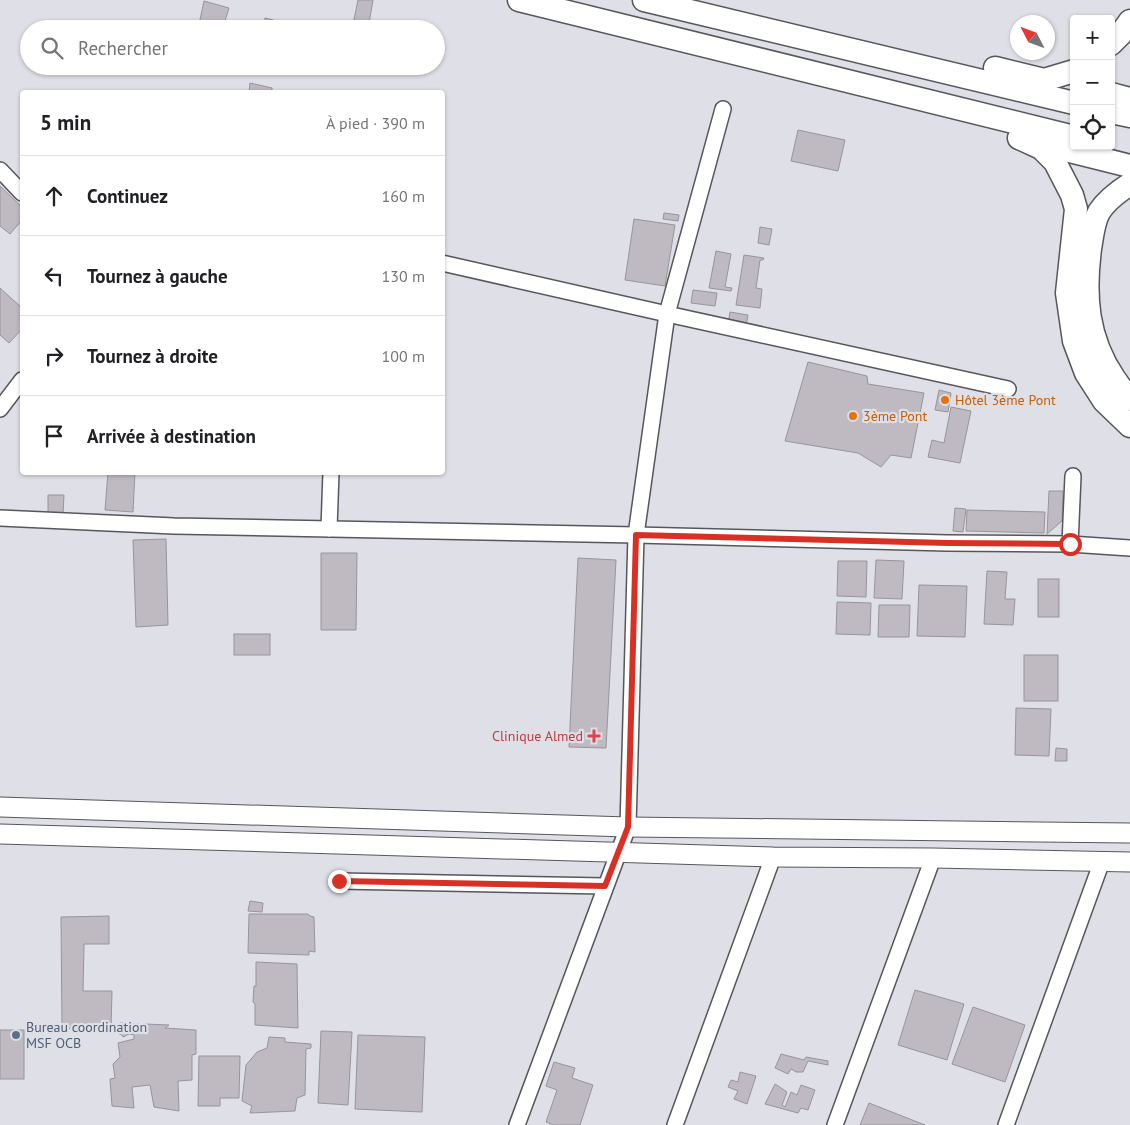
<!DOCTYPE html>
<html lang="fr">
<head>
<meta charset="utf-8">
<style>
  body { margin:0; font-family:"PT Sans",sans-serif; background:#f2f2f2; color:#202124 }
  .controls { position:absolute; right:15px; top:15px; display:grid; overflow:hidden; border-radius:5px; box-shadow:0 1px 4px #0004 }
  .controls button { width:45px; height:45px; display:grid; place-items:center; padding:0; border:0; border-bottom:1px solid #e0e0e0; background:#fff; color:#202124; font:25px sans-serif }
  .compass { position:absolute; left:1010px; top:15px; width:45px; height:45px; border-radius:50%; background:#fff; box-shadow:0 1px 4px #0004; rotate:312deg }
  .stop { position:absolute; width:15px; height:15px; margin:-11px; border:4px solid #d93025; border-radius:50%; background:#fff }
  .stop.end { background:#d93025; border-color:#fff; box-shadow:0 1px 5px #0008 }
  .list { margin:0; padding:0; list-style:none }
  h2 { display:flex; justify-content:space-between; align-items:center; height:65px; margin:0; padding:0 20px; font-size:21px }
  h2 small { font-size:16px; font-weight:400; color:#757577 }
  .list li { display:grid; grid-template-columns:32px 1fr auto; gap:15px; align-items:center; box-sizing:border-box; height:80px; padding:0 20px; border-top:1px solid #e0e0e0 }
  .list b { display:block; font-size:19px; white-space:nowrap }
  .list em { font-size:16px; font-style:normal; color:#757577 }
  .icon { flex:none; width:28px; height:28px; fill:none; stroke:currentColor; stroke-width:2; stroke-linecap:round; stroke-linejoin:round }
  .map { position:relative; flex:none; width:1130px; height:1125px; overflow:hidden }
  .search { position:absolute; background:#fff; box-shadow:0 1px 4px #0004; left:20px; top:20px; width:425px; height:55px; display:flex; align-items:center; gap:12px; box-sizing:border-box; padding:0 18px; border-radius:28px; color:#757577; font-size:19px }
  .panel { position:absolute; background:#fff; box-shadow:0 1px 4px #0004; left:20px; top:90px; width:425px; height:385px; border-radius:5px }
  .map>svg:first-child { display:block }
  .building { fill:#bfbac1; stroke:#98949b }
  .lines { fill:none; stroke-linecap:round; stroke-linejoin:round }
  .minor-casing { stroke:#56565d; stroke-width:18 }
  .tertiary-casing { stroke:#56565d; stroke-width:21 }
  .primary-casing { stroke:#56565d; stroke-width:25 }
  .minor { stroke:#fff; stroke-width:15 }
  .tertiary { stroke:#fff; stroke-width:19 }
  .primary { stroke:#fff; stroke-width:22 }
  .route { stroke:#d93025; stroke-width:6 }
  .food-dot { fill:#e8710a; stroke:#dedfe7; stroke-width:2 }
  .health-dot { fill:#e0444e; stroke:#dedfe7; stroke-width:2 }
  .service-dot { fill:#5c6f8a; stroke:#dedfe7; stroke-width:2 }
  .labels { text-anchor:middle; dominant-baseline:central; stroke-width:4.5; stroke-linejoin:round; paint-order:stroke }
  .food-label { font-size:14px; fill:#c56008; stroke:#dedfe7; text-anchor:start }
  .health-label { font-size:14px; fill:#be3a42; stroke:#dedfe7; text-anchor:end }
  .service-label { font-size:14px; fill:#4e5e75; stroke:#dedfe7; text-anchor:start }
</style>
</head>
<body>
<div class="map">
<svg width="1130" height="1125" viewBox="0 0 1130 1125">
  <rect width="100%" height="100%" fill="#dedfe7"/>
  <g class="building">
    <path d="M 358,0 L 373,0 L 368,29 L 352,29 Z"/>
    <path d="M 204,1 L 229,8 L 225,21 L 235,29 L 198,29 Z"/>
    <path d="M 265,18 L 301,27 L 301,29 L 264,29 Z"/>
    <path d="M 250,83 L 272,88 L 272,92 L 249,92 Z"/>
    <path d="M 798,130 L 845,140 L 838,171 L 791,161 Z"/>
    <path d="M 0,186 L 22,207 L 22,220 L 10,234 L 0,226 Z"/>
    <path d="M 664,213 L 679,215 L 678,221 L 663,219 Z"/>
    <path d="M 634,219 L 675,225 L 665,286 L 625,280 Z"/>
    <path d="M 760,227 L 772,229 L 769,245 L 758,243 Z"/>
    <path d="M 716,251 L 731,254 L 725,287 L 732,288 L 731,291 L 709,288 Z"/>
    <path d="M 744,255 L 764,258 L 763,260 L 760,260 L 756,288 L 762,289 L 760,308 L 736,305 Z"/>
    <path d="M 0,288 L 22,308 L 22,329 L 9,343 L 0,335 Z"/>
    <path d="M 693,290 L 717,293 L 715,306 L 691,303 Z"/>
    <path d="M 730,312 L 748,315 L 746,326 L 728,323 Z"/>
    <path d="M 808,362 L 867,376 L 868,384 L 924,393 L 911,458 L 891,455 L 881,467 L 858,453 L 785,441 Z"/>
    <path d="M 939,390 L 951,393 L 948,412 L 935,410 Z"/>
    <path d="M 951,407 L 971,411 L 960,463 L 928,457 L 932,440 L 944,443 Z"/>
    <path d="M 108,472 L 135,472 L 133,512 L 105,510 Z"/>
    <path d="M 1049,491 L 1063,491 L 1062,521 L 1047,534 Z"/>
    <path d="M 48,495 L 64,495 L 63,514 L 48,513 Z"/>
    <path d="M 955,508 L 966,509 L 963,532 L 953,531 Z"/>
    <path d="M 967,510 L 1045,512 L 1044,533 L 966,531 Z"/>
    <path d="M 166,539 L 168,625 L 136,627 L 133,540 Z"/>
    <path d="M 321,553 L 357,553 L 356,630 L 321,630 Z"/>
    <path d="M 578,558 L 616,560 L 606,748 L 569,747 Z"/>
    <path d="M 876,560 L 904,561 L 902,599 L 874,598 Z"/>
    <path d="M 838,561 L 867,561 L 866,597 L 837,596 Z"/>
    <path d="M 987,571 L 1007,572 L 1005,599 L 1015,599 L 1013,625 L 984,624 Z"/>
    <rect x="1038" y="579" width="21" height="38"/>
    <path d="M 919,585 L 967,586 L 965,637 L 917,636 Z"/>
    <path d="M 837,602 L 871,603 L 870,635 L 836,634 Z"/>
    <path d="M 879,605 L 910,605 L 909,637 L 878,637 Z"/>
    <rect x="234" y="634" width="36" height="21"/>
    <rect x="1024" y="655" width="34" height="46"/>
    <path d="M 1016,708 L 1051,709 L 1049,756 L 1015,755 Z"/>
    <path d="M 1056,748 L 1067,749 L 1067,761 L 1055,761 Z"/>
    <path d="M 250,901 L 263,903 L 262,912 L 248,911 Z"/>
    <path d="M 249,914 L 308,914 L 310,916 L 314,917 L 315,952 L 309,951 L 309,955 L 248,953 Z"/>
    <path d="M 109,916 L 109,944 L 84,944 L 83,991 L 112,991 L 111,1029 L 62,1029 L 61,917 Z"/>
    <path d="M 256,962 L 297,964 L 298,1028 L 255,1025 L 255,1004 L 253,1002 L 254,986 L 256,986 Z"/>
    <path d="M 915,990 L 964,1004 L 947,1060 L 898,1045 Z"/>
    <path d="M 973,1007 L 1025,1025 L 1005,1082 L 952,1064 Z"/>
    <path d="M 120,1023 L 169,1025 L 165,1028 L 196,1030 L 196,1054 L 192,1055 L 192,1080 L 178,1081 L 179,1111 L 154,1107 L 150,1085 L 132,1087 L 134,1108 L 112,1106 L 110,1079 L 115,1078 L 113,1064 L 120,1057 L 118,1043 L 134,1039 L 134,1035 L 129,1034 L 123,1037 L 122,1035 L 119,1034 Z"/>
    <rect x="0" y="1030" width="24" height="49"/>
    <path d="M 321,1031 L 352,1032 L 348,1105 L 318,1103 Z"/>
    <path d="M 358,1035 L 425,1037 L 422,1112 L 355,1109 Z"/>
    <path d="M 269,1037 L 285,1038 L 285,1042 L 311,1044 L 311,1048 L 306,1049 L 305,1095 L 297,1098 L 295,1111 L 250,1113 L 252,1106 L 242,1101 L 246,1065 L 257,1052 L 267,1048 Z"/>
    <path d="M 781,1054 L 804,1060 L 806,1057 L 828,1061 L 828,1065 L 808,1061 L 803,1072 L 796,1072 L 791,1069 L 788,1074 L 775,1068 Z"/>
    <path d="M 199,1056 L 240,1056 L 239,1098 L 220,1098 L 220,1106 L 198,1106 Z"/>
    <path d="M 554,1062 L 575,1068 L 572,1078 L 593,1085 L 580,1125 L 554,1125 L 546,1122 L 557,1090 L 546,1086 Z"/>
    <path d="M 740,1072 L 756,1076 L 747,1104 L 734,1099 L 738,1091 L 728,1087 L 731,1080 L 738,1082 Z"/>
    <path d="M 775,1084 L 787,1092 L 782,1105 L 785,1107 L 791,1092 L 797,1095 L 801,1085 L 815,1090 L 808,1110 L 801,1108 L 798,1113 L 765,1104 Z"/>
    <path d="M 869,1103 L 925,1125 L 860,1125 Z"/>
  </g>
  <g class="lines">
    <g class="minor-casing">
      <g id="minor">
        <path d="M 0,170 L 22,193"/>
        <path d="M 442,263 L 667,314 L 1008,389"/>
        <path d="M 0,409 L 22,380"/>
        <path d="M 0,518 L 174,526 L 636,535 L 947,543 L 1070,544 L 1130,548"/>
        <path d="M 329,529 L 331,472"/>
        <path d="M 1070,544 L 1073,476"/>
        <path d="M 339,881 L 605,886"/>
        <path d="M 517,1125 L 628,827 L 636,535 L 667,314 L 723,109"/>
        <path d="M 675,1125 L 773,857"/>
        <path d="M 835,1125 L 933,858"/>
        <path d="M 1006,1125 L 1102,861"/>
      </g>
    </g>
    <g class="tertiary-casing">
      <g id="tertiary">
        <path d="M 0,807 L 628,827 L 1130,833"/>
        <path d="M 0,834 L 773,857 L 933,858 L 1130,862"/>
      </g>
    </g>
    <g class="primary-casing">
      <g id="primary">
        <path d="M 519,0 L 1074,137"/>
        <path d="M 644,0 L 1074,103"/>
        <path d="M 1111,44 L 1120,35 L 1130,21"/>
        <path d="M 995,68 L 1044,80 L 1074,71"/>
        <path d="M 1111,94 L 1130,99"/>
        <path d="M 1111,112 L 1130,116"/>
        <path d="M 1019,138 L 1041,148 L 1055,162 L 1072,195 L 1076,209 L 1067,293 L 1074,341 L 1086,373 L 1104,401 L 1130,426"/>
        <path d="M 1046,145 L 1130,166"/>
        <path d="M 1130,184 C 1119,191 1106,201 1099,212 C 1093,223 1092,238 1090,249 C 1084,296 1087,338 1114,378 C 1119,385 1124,393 1130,399"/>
      </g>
    </g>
    <use href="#minor" class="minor"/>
    <use href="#tertiary" class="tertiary"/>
    <use href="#primary" class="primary"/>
  </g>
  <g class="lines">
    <path class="route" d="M 339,881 L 605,886 L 628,827 L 636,535 L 948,543 L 1070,544"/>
  </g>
  <g class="food-dot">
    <circle cx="945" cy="400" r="5"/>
    <circle cx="853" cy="416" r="5"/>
  </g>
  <path class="health-dot" d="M591.5 728.5h5v5h5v5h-5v5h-5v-5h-5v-5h5z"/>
  <circle class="service-dot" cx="16" cy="1035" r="5"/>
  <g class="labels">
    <g class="food-label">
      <text x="955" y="400">Hôtel 3ème Pont</text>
      <text x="863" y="416">3ème Pont</text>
    </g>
    <g class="health-label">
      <text x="583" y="736">Clinique Almed</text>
    </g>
    <g class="service-label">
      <text x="26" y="1027">Bureau coordination<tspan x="26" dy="16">MSF OCB</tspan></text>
    </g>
  </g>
</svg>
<div class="controls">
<button>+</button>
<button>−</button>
<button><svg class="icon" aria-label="locate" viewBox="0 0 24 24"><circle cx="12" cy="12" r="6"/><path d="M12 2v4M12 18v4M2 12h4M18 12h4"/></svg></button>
</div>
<svg class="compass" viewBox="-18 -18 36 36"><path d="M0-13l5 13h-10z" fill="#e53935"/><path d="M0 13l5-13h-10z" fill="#757577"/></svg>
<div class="stop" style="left:1070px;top:544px"></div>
<div class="stop end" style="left:339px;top:881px"></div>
<div class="search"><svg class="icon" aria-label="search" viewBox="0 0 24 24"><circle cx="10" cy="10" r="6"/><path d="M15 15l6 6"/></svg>Rechercher</div>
<section class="panel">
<h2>5 min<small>À pied · 390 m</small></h2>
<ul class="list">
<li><svg class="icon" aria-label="ahead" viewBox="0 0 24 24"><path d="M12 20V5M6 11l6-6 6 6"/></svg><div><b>Continuez</b></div><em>160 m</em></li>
<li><svg class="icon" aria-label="left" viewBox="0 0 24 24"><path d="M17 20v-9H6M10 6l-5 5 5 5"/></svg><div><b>Tournez à gauche</b></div><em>130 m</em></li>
<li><svg class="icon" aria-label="right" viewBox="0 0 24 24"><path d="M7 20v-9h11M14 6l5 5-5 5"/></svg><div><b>Tournez à droite</b></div><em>100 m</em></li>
<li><svg class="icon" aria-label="arrive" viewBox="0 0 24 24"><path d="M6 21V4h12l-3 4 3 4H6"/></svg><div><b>Arrivée à destination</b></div></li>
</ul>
</section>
</div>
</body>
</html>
